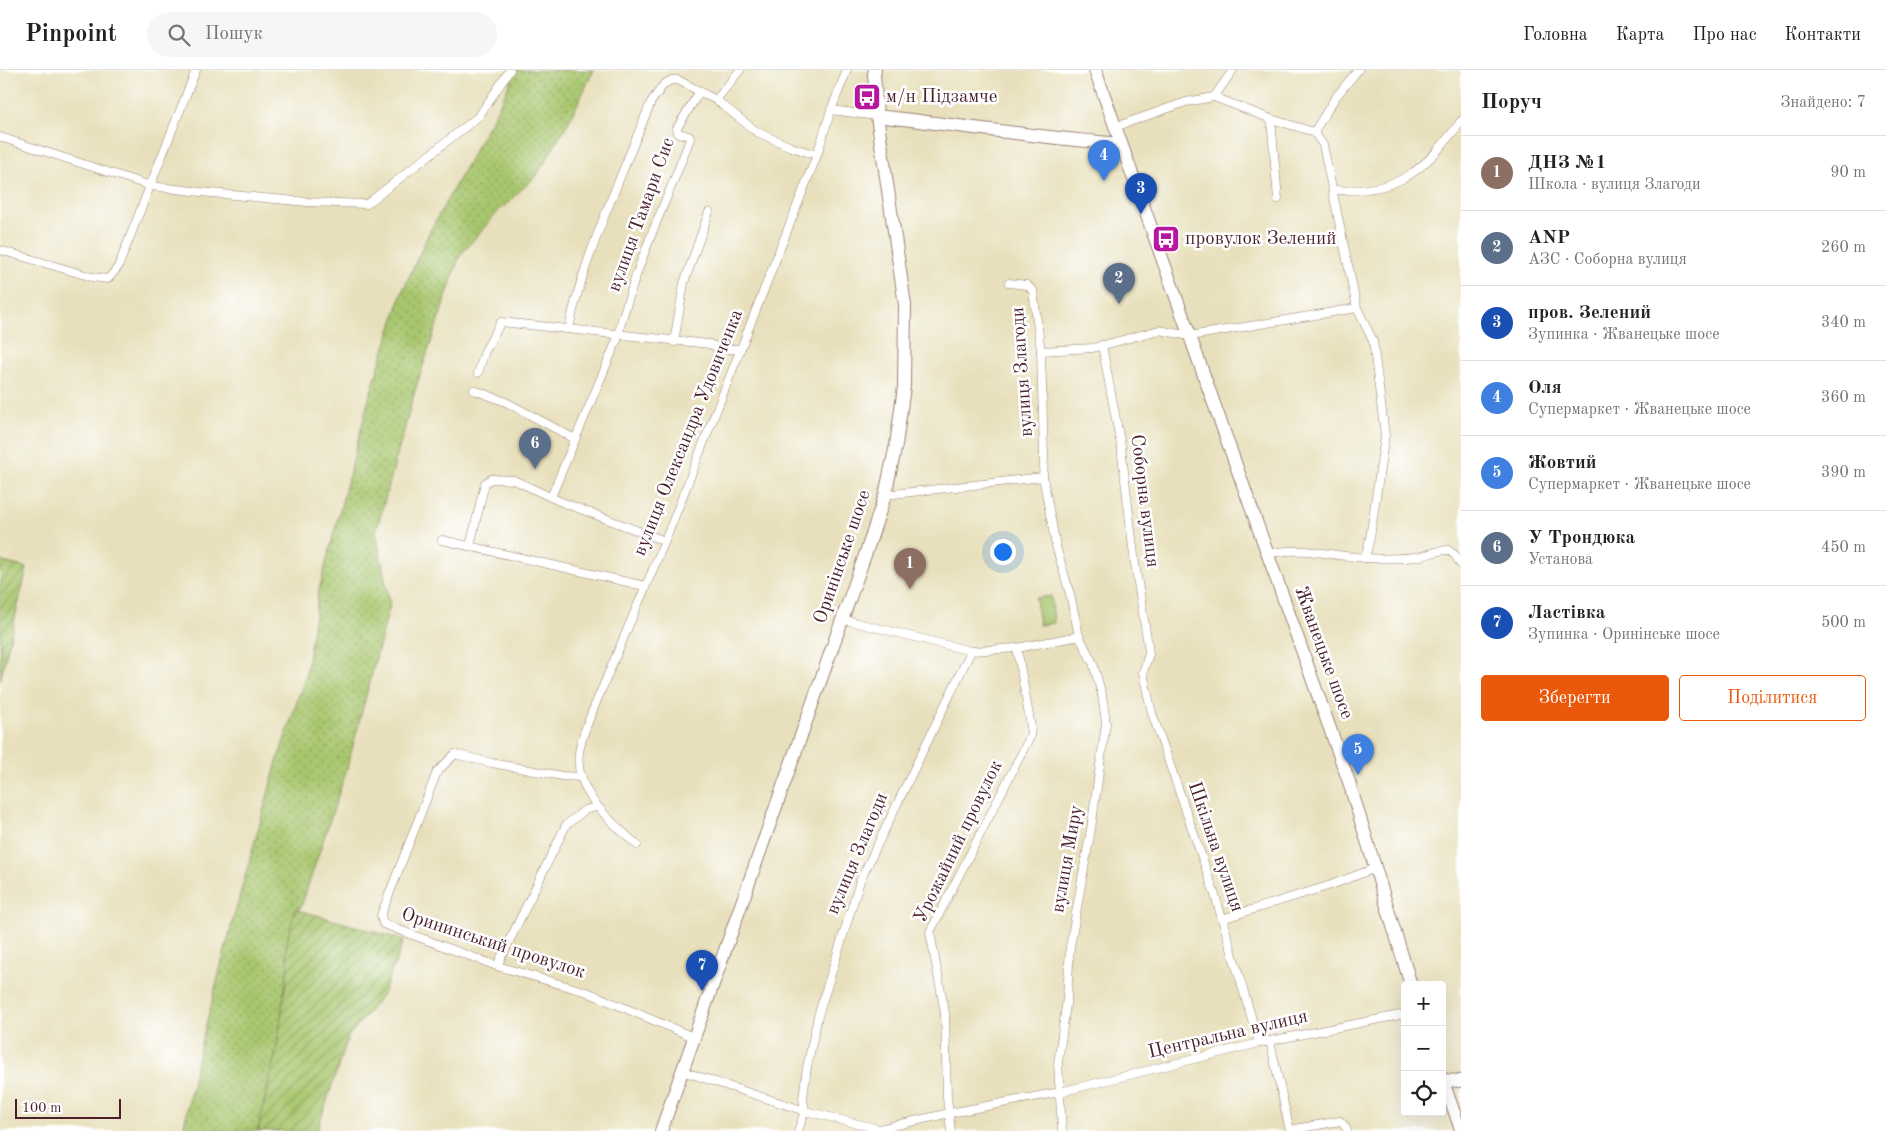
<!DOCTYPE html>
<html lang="uk">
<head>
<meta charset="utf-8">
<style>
  body { margin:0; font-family:"Old Standard TT",serif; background:#f6f6f6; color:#202124 }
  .controls { position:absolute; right:15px; bottom:15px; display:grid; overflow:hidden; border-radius:5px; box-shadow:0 5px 20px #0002 }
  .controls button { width:45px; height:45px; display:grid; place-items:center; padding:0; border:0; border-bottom:1px solid #e0e0e0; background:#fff; color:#202124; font:25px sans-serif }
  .scale { position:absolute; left:15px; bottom:12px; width:106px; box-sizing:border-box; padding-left:5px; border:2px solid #4a1f2b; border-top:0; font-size:14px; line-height:18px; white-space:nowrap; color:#4a1f2b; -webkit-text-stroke:4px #fff; paint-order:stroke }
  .you { position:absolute; left:1002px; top:481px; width:18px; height:18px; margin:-12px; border:4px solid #fff; border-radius:50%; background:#1a73e8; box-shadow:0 0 0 8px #1a73e833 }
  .badge { display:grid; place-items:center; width:32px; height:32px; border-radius:50%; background:#ea580c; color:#fff; font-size:16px; font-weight:700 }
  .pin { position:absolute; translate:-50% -41px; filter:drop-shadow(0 1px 2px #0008) }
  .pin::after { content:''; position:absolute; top:26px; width:18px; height:15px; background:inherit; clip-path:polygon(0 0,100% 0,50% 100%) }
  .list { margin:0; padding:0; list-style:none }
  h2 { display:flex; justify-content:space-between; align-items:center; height:65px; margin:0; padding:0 20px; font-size:21px }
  h2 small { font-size:16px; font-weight:400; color:#757577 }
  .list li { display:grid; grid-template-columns:32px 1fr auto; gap:15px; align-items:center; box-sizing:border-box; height:75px; padding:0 20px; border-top:1px solid #e0e0e0 }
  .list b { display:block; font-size:19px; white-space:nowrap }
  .list p { margin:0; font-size:16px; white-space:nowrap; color:#757577 }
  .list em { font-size:16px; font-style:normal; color:#757577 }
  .actions { display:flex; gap:10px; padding:15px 20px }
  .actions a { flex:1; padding:11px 0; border:1px solid #ea580c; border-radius:5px; text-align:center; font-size:18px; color:#ea580c }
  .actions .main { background:#ea580c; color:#fff }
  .icon { flex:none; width:28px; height:28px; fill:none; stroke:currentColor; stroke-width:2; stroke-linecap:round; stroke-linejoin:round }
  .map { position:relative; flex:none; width:1461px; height:1061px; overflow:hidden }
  header { display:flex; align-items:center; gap:30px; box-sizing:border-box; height:70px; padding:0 25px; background:#fff; border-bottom:1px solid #e0e0e0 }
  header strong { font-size:24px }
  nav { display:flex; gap:28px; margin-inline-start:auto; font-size:18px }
  .search { width:350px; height:45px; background:#f6f6f6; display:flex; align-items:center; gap:12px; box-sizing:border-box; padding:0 18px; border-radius:28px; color:#757577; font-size:19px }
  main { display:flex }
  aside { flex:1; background:#fff }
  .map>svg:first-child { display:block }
  .grass { fill:url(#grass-dots); stroke:#78724c }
  .garden { fill:url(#garden-furrows); stroke:#78724c }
  .pitch { fill:#a7c66d; stroke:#78724c }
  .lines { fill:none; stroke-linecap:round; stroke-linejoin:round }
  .street-casing { stroke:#998074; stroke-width:9 }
  .secondary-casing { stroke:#998074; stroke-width:13 }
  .primary-casing { stroke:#998074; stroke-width:14 }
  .street { stroke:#fff; stroke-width:8 }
  .secondary { stroke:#fff; stroke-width:11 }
  .primary { stroke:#fff; stroke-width:12 }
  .labels { text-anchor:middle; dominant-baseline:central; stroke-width:5; stroke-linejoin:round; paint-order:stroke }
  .poi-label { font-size:19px; fill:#4a1f2b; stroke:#fff; text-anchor:start }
  .street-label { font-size:19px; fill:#4a1f2b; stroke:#fff }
</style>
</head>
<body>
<header>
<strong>Pinpoint</strong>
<div class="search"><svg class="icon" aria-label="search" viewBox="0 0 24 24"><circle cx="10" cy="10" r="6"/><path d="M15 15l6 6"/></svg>Пошук</div>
<nav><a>Головна</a><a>Карта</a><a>Про нас</a><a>Контакти</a></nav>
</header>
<main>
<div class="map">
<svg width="1461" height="1061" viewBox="0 0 1461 1061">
  <defs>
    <pattern id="grass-dots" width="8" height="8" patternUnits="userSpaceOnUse" patternTransform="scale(1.25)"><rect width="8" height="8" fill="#a7c66d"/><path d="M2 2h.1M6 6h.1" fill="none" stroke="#8aa05a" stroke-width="1.8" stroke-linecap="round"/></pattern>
    <pattern id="garden-furrows" width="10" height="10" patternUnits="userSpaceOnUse" patternTransform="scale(1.25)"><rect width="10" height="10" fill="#a7c66d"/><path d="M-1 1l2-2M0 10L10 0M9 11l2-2" fill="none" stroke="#8aa05a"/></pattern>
  </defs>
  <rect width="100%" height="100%" fill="#fff"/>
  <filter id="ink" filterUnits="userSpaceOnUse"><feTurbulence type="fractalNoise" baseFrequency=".02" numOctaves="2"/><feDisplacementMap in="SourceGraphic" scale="10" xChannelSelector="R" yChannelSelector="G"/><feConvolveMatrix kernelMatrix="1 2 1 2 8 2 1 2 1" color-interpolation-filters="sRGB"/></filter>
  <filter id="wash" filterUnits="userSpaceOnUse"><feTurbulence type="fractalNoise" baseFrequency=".0096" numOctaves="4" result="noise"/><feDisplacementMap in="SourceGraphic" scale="20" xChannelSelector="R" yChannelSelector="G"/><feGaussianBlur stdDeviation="1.12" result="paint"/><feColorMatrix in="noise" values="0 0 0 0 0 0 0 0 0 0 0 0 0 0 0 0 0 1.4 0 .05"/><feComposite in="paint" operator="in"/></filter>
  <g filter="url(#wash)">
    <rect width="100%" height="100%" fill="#e8e0bc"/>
    <path class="grass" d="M 516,0 L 594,0 L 568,53 L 537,105 L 499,141 L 460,185 L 416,317 L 376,462 L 390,535 L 346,702 L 301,837 L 295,840 L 286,876 L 288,896 L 277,976 L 258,1061 L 183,1061 L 196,994 L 231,857 L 276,695 L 306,604 L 318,524 L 370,325 L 402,222 L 429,163 L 498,38 Z"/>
    <g class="garden">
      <path d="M 0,491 L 27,498 L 0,611 Z"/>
      <path d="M 295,839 L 404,870 L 383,924 L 348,967 L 317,1061 L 258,1061 L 277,976 L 288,896 L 286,876 Z"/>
    </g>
    <path class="pitch" d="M 1051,526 L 1054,553 L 1039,555 L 1036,528 Z"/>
  </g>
  <g filter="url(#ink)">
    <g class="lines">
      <g class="street-casing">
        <g id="street">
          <path d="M 1214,27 L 1233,0"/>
          <path d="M 716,30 L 740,0"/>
          <path d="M 831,40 L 877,46"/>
          <path d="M 1271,49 L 1278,129"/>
          <path d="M 1115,57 L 1186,32 L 1214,27 L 1271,49 L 1314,62"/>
          <path d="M 1314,62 L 1323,75 L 1357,238 L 1373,271 L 1385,365 L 1370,468 L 1365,488"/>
          <path d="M 1314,62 L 1335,28 L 1358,0"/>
          <path d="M 0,67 L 151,116 L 201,122 L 307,132 L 367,134 L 479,46 L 510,0"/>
          <path d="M 1333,120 C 1399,124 1424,101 1461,51"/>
          <path d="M 0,180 L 92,207 L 108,209 L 118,197 L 196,0"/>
          <path d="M 1009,213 L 1027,215 L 1033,221 L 1041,281 L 1044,387 L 1043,407 L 1056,476 L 1070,524 L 1079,566 L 1093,593 L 1102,625 L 1106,653 L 1091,759 L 1070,877 L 1067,928 L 1058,993 L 1062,1061"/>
          <path d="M 569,259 C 577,218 591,181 606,142 C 621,105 636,69 651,32 L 664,14 L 672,10 L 678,10 L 716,30 L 757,62 L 791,77 L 817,85"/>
          <path d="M 674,272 L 684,213 L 709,142"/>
          <path d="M 1102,275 L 1121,376 L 1135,494 L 1148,575 L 1149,584 L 1143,602 L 1144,608 L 1152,643 L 1215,825 L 1259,973"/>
          <path d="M 1041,281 L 1093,278 L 1159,260 L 1190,266 L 1357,238"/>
          <path d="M 478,303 L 485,281 L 501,252 L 709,274 L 723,279 L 740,279"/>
          <path d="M 474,320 L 506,332 L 575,369"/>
          <path d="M 885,425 L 1043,407"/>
          <path d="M 551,427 L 619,265 C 620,251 626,238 630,224 C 646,171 671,121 690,69 L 689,66 L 678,63 L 677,58 L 700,21"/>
          <path d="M 442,470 L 645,516"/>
          <path d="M 470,476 L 485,413 L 491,409 L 514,410 L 559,431 L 665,471"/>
          <path d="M 1268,484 C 1302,475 1333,487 1367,488 C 1385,489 1403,489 1421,486 C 1430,484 1439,480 1448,480 L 1455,485 L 1461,495"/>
          <path d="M 841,549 L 971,581 L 1017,578 L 1079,566"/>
          <path d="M 582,707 L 562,706 L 492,693 L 455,684 L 437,702 L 381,845 L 383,854 L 497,896 L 587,922 L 693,967"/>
          <path d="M 637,775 C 611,751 574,723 579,683 C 581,666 589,650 595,635 L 665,471 L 817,85 L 831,40 L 847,0"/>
          <path d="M 1222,849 L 1331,815 L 1376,798"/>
          <path d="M 497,896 L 566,755 L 585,740 L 596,737"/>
          <path d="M 1270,971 L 1290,1061"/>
          <path d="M 682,1001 L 805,1041 L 879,1059 L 950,1043 L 1060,1022 L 1259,973 L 1400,945 L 1405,947"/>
          <path d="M 1290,1060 L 1340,1051 L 1345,1056 L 1347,1061"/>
          <path d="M 798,1061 L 805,1041 L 803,1028 L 807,997 L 818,946 L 860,811 L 971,581"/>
          <path d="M 951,1061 L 947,1028 L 945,943 L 930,862 L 1030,667 L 1031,657 L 1017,578"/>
        </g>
      </g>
      <g class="secondary-casing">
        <path id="secondary" d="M 1443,1010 L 1461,1061"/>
      </g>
      <g class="primary-casing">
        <g id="primary">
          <path d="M 1095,0 L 1349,712 L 1411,915"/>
          <path d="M 877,46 C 958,55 1040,68 1121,74"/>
          <path d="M 1442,1008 L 1443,1010 L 1461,1011"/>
          <path d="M 661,1061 L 870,471 L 885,425 L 896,375 L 904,317 L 905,235 L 877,46 L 874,4 L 875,0"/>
        </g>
      </g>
      <use href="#street" class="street"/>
      <use href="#secondary" class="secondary"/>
      <use href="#primary" class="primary"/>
    </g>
  </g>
  <defs>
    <g id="bus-square" transform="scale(1.4375)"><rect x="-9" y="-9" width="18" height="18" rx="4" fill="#b5179e" stroke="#fff"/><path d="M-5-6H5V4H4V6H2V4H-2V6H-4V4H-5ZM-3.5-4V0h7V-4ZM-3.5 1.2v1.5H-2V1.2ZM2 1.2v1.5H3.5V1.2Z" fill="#fff"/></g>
  </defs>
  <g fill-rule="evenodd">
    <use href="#bus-square" x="867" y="27"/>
    <use href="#bus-square" x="1166" y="169"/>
  </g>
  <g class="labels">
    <g class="poi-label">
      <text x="886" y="27">м/н Підзамче</text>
      <text x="1185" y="169">провулок Зелений</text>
    </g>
    <g class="street-label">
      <text transform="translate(642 145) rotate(-70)">вулиця Тамари Сис</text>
      <text transform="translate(1023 302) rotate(-94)">вулиця Злагоди</text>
      <text transform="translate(689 363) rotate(-68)">вулиця Олександра Удовиченка</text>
      <text transform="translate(1144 431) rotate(83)">Соборна вулиця</text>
      <text transform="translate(843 487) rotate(-71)">Оринінське шосе</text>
      <text transform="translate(1323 583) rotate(70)">Жванецьке шосе</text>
      <text transform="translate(959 772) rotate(-64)">Урожайний провулок</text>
      <text transform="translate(1215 777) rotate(71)">Шкільна вулиця</text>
      <text transform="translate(858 784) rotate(-67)">вулиця Злагоди</text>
      <text transform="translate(1068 789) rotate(-80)">вулиця Миру</text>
      <text transform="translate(493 874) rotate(18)">Орининський провулок</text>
      <text transform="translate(1228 965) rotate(-13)">Центральна вулиця</text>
    </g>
  </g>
</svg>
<div class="controls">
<button>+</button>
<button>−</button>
<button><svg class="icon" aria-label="locate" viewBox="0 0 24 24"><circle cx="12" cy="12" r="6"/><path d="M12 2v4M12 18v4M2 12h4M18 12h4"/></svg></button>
</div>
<div class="scale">100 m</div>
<div class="you"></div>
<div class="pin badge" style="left:910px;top:519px;background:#8d6e63">1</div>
<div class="pin badge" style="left:1119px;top:234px;background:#5c6f8a">2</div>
<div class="pin badge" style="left:1141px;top:144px;background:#1a4fb4">3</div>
<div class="pin badge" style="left:1104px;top:111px;background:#3f7fe0">4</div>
<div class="pin badge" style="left:1358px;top:705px;background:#3f7fe0">5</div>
<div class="pin badge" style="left:535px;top:399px;background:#5c6f8a">6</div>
<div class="pin badge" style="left:702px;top:921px;background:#1a4fb4">7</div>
</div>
<aside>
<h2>Поруч<small>Знайдено: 7</small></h2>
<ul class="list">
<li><span class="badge" style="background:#8d6e63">1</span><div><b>ДНЗ №1</b><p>Школа · вулиця Злагоди</p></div><em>90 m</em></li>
<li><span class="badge" style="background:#5c6f8a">2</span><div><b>ANP</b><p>АЗС · Соборна вулиця</p></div><em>260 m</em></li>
<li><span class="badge" style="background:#1a4fb4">3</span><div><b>пров. Зелений</b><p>Зупинка · Жванецьке шосе</p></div><em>340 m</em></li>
<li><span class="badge" style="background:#3f7fe0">4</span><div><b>Оля</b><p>Супермаркет · Жванецьке шосе</p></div><em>360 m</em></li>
<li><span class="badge" style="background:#3f7fe0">5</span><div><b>Жовтий</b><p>Супермаркет · Жванецьке шосе</p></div><em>390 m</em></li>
<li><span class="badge" style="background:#5c6f8a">6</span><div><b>У Трондюка</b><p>Установа</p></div><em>450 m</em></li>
<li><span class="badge" style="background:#1a4fb4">7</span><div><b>Ластівка</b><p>Зупинка · Оринінське шосе</p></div><em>500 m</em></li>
</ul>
<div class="actions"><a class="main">Зберегти</a><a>Поділитися</a></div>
</aside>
</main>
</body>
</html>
